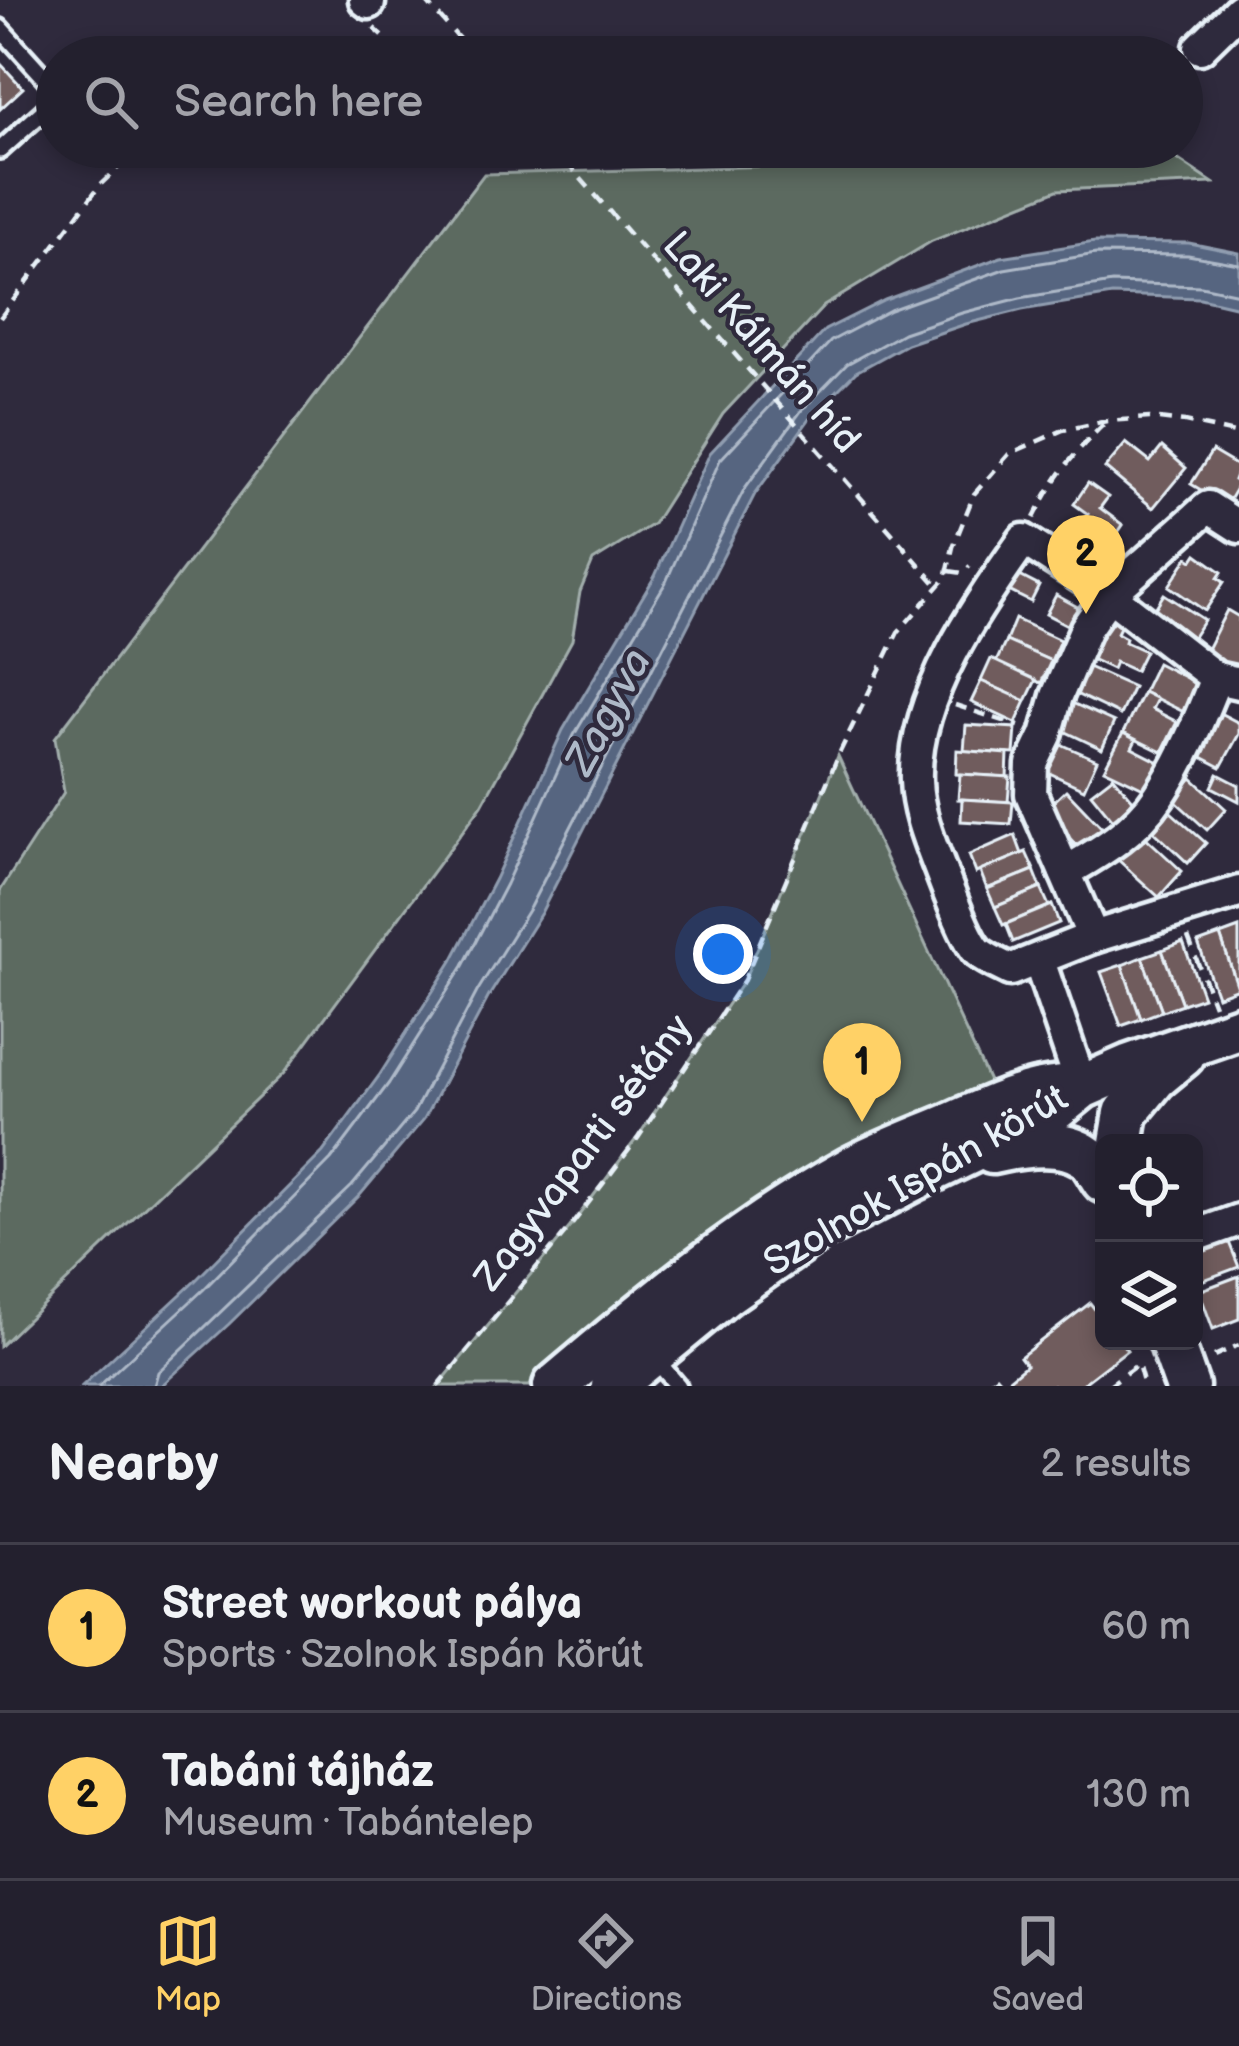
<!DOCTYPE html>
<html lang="en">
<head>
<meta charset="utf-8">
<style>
  body { margin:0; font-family:"Balsamiq Sans",sans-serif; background:#2f2d3a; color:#f1f3f6 }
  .controls { position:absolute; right:36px; bottom:36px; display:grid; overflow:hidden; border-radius:18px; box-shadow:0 6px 18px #0003 }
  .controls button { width:108px; height:108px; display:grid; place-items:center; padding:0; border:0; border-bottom:3px solid #403e4a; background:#23202e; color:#f1f3f6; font:60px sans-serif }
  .you { position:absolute; left:723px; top:954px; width:42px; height:42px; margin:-30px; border:9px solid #fff; border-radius:50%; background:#1a73e8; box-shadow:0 0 0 18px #1a73e833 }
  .badge { display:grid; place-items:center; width:78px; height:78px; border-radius:50%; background:#ffd166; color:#111; font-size:39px; font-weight:700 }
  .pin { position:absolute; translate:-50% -99px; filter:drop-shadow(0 3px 6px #0008) }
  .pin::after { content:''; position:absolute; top:63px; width:42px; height:36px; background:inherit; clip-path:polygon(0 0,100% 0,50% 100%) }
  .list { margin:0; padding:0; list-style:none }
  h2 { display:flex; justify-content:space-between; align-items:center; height:156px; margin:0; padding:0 48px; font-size:51px }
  h2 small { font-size:39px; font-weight:400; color:#a3a3aa }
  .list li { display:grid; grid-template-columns:78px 1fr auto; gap:36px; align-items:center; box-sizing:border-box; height:168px; padding:0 48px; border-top:3px solid #403e4a }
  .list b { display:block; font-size:45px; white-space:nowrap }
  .list p { margin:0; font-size:39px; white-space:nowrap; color:#a3a3aa }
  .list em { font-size:39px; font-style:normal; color:#a3a3aa }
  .icon { flex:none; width:66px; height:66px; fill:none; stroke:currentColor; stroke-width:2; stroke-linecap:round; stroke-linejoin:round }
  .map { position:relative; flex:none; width:1239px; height:1386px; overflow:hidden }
  .search { position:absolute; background:#23202e; box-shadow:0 6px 18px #0003; left:36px; right:36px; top:36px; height:132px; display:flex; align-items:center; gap:30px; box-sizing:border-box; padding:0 42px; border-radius:66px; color:#a3a3aa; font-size:45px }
  .sheet { height:492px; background:#23202e }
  nav { display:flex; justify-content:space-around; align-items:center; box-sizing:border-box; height:168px; border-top:3px solid #403e4a; background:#23202e; font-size:33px; color:#a3a3aa }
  nav a { display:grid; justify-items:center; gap:6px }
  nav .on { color:#ffd166 }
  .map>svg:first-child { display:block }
  .green { fill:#5c6a60; stroke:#a2aeac; stroke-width:3 }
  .water { fill:#566580; stroke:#909db0; stroke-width:3 }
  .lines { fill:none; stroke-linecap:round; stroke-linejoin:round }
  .shore { stroke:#aeb9c8; stroke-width:3 }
  .building { fill:#705c5d; stroke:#e8f1f8; stroke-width:3 }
  .lane-casing { stroke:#e8f1f8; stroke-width:24 }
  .street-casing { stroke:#e8f1f8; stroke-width:39 }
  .secondary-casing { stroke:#e8f1f8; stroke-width:51 }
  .path { stroke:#e8f1f8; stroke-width:4.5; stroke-dasharray:12 9; stroke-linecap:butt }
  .lane { stroke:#2f2a3d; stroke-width:15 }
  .street { stroke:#2f2a3d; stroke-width:30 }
  .secondary { stroke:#2f2a3d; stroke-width:42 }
  .labels { text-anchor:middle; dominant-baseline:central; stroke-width:9; stroke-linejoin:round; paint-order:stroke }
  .street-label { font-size:39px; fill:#e8f1f8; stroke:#2f2a3d }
  .water-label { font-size:42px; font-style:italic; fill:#aeb9c8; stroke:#2f2a3d }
</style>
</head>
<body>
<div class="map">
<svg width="1239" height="1386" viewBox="0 0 1239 1386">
  <rect width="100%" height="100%" fill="#2f2a3d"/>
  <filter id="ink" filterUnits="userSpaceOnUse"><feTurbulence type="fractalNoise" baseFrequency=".00833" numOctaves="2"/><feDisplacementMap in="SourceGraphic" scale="24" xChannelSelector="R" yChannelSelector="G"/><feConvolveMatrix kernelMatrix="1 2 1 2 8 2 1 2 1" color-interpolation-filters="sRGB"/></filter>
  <g filter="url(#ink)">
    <g class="green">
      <path d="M 979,147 L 1159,147 L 1213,183 L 1057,190 L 932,241 L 824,306 L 723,414 L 653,524 L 593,561 L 580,592 L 572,640 L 482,805 L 284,1073 L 0,1346 L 0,891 L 64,792 L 55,738 L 484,174 L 930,162 Z"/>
      <path d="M 838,756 L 999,1103 L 555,1386 L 438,1386 L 570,1227 L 637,1138 L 744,980 Z"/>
    </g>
    <path class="water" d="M 1095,242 L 1189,243 L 1239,253 L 1239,307 L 1200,298 L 1112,295 L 1022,310 L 966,324 L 907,344 L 856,372 L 810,418 L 755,494 L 541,913 L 489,996 L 424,1119 L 361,1194 L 229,1324 L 161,1386 L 82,1386 L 194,1282 L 323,1152 L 379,1076 L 452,961 L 495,879 L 563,730 L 655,576 L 710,453 L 825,330 L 885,300 L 1001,257 Z"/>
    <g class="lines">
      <g class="shore">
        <path d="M 99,1386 L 203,1290 L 331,1160 L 389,1083 L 463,966 L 506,884 L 574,735 L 666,582 L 720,460 L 831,341 L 890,310 L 1004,269 L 1096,254 L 1188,255 L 1239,264"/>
        <path d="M 154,1386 L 158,1372 L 352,1186 L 414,1112 L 478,990 L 530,907 L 745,488 L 801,411 L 847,364 L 903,333 L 962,313 L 1020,298 L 1112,283 L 1201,286 L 1239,294"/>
      </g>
    </g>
    <g class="building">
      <path d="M 0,63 L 23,88 L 0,109 Z"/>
      <path d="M 1126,443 L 1150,462 L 1162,447 L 1186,468 L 1153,508 L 1105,468 Z"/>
      <path d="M 1212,451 L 1239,467 L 1234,480 L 1239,483 L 1226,505 L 1191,484 Z"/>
      <path d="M 1088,483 L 1108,497 L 1100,508 L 1123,525 L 1092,570 L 1063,550 L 1088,514 L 1074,504 Z"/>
      <path d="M 1197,554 L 1222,572 L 1218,578 L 1224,582 L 1205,611 L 1169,586 L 1188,557 L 1193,560 Z"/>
      <path d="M 1016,574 L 1039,586 L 1031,602 L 1007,590 Z"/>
      <path d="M 1164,594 L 1204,620 L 1189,643 L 1149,618 Z"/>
      <path d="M 1056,595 L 1085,611 L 1075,629 L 1046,614 Z"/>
      <path d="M 1227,610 L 1239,617 L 1239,673 L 1204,655 Z"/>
      <path d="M 1111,618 L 1122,623 L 1117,633 L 1126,638 L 1125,642 L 1145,651 L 1135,671 L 1115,662 L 1112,669 L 1089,658 L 1103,627 L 1106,628 Z"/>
      <path d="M 1015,619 L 1060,640 L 1051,661 L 1006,641 Z"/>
      <path d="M 1006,641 L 1051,661 L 1041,683 L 996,662 Z"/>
      <path d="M 991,659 L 1036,680 L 1026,701 L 981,681 Z"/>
      <path d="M 1157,663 L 1198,684 L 1184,712 L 1143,692 Z"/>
      <path d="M 1086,666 L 1133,687 L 1120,715 L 1074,693 Z"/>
      <path d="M 981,681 L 1026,701 L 1016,723 L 971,702 Z"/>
      <path d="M 1143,692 L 1157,699 L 1152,709 L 1177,722 L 1162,752 L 1123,733 Z"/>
      <path d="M 1070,702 L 1114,722 L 1102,749 L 1058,728 Z"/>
      <path d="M 1214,710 L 1239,723 L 1239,734 L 1221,767 L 1192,752 Z"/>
      <path d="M 966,725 L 1016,728 L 1014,754 L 964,751 Z"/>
      <path d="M 1123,733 L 1136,740 L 1132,748 L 1165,765 L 1152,792 L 1104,769 Z"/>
      <path d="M 1054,741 L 1097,760 L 1084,789 L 1041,769 Z"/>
      <path d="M 957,750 L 1008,754 L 1007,777 L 956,774 Z"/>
      <path d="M 960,774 L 1010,777 L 1008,802 L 958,799 Z"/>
      <path d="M 1218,774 L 1239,785 L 1239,801 L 1212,787 Z"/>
      <path d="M 1113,776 L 1139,807 L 1117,825 L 1091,793 Z"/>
      <path d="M 1192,778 L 1226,809 L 1207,830 L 1173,799 Z"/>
      <path d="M 1066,790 L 1103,829 L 1081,850 L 1044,811 Z"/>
      <path d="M 962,799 L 1013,802 L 1011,824 L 961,821 Z"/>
      <path d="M 1163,805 L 1206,843 L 1188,863 L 1146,824 Z"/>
      <path d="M 1140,832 L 1182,871 L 1159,897 L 1116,858 Z"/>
      <path d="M 1015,835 L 1022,854 L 976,873 L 969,855 Z"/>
      <path d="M 1026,852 L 1034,870 L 987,889 L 980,871 Z"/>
      <path d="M 1034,870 L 1041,888 L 995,907 L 987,889 Z"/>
      <path d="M 1041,888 L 1049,906 L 1003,925 L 995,907 Z"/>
      <path d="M 1052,905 L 1059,923 L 1013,942 L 1006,924 Z"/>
      <path d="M 1239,928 L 1239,988 L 1238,988 L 1220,935 Z"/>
      <path d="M 1220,935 L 1238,988 L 1217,996 L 1198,943 Z"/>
      <path d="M 1183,942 L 1203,997 L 1182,1004 L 1162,950 Z"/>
      <path d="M 1162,950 L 1182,1004 L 1162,1011 L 1142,957 Z"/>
      <path d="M 1142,957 L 1162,1011 L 1141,1019 L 1122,965 Z"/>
      <path d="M 1122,965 L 1141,1019 L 1121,1026 L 1101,972 Z"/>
      <path d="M 1224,1230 L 1239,1267 L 1196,1283 L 1194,1241 Z"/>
      <path d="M 1239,1276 L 1239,1319 L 1213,1329 L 1199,1291 Z"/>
      <path d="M 1090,1303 L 1104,1321 L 1104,1341 L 1120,1341 L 1127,1350 L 1080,1386 L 983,1386 L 996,1376 L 1003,1384 L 1026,1365 L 1020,1357 Z"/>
    </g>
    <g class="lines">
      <g class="lane-casing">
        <g id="lane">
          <path d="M 0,28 L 57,91"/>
          <path d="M 0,150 L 57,99"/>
          <path d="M 652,1355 L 678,1386"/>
        </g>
      </g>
      <g class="street-casing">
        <g id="street">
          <path d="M 365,0 L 369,3"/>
          <path d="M 1200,48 L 1239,10"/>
          <path d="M 1239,683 L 1216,678 L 1109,595 L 1024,540 C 978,604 913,697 916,780 C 917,814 931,845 943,877 C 949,893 967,941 978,952 C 986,959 1000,965 1010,970 L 1093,937 L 1239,892"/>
          <path d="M 1065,872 C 1099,853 1137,830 1159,796 C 1183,760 1200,718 1216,678"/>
          <path d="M 1093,937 L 1031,794 L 1032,764 L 1046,735 L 1057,696 L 1086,628 L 1109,595 L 1208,507 L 1239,527"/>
          <path d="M 1039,961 L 1082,1087"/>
          <path d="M 1197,1235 L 1239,1220"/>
        </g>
      </g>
      <g class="secondary-casing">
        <g id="secondary">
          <path d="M 1121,1143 L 1126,1113 L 1155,1078 L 1183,1055"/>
          <path d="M 992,1152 C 1019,1146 1062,1138 1087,1157 C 1093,1162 1099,1174 1104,1181"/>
          <path d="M 1171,1341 L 1187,1386"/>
          <path d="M 555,1386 C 648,1307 742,1229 850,1169 C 882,1152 917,1139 950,1125 C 987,1109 1022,1091 1063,1088"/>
          <path d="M 613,1386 L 725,1294 L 815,1231 L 916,1178 L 1049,1114 L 1082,1087 L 1130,1066 L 1239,1028"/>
        </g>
      </g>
      <g class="path">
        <path d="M 425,0 L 475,57"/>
        <path d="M 374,28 L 405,57"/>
        <path d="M 1010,57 L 1172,50"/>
        <path d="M 553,147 L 940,588"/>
        <path d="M 0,318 L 100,185 L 140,147"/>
        <path d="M 1034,518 C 1055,476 1073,454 1106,422"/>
        <path d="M 949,571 L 962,573 L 970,566"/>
        <path d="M 955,705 L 1019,726"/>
        <path d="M 1188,937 L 1214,1005"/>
        <path d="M 1214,1356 L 1239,1345"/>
        <path d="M 438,1386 L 570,1227 L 638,1138 L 744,980 L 838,756 L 898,632 L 946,578 L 953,547 L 974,494 L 1009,454 L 1063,430 L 1107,421 L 1150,418 L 1185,422 L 1239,434"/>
        <path d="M 1108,1386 L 1138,1364 L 1144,1386"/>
      </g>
      <use href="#lane" class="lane"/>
      <use href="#street" class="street"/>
      <use href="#secondary" class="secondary"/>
    </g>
  </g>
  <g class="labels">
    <g class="street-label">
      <text transform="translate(761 343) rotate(49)">Laki Kálmán híd</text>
      <text transform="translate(584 1153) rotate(-53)">Zagyvaparti sétány</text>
      <text transform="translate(916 1181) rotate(-30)">Szolnok Ispán körút</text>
    </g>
    <g class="water-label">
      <text transform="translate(609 712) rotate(-62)">Zagyva</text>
    </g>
  </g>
</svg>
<div class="controls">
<button><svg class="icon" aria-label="locate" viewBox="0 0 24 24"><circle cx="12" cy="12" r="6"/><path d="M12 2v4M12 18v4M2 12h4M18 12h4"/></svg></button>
<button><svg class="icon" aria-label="layers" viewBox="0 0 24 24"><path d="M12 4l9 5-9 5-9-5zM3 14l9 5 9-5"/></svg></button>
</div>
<div class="you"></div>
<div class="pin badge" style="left:862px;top:1122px">1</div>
<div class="pin badge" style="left:1086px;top:614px">2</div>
<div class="search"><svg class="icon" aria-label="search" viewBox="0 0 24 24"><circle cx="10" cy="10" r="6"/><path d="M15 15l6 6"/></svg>Search here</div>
</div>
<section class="sheet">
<h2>Nearby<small>2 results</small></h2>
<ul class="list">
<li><span class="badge">1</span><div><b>Street workout pálya</b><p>Sports · Szolnok Ispán körút</p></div><em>60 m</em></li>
<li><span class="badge">2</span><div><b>Tabáni tájház</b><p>Museum · Tabántelep</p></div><em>130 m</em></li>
</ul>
</section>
<nav>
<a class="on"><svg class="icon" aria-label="map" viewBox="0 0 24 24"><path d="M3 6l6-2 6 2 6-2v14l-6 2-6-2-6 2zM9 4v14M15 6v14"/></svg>Map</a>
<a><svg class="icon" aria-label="directions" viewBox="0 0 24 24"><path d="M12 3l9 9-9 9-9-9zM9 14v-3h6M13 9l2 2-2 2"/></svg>Directions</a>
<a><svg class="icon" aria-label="saved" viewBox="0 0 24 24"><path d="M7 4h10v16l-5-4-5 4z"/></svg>Saved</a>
</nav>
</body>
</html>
